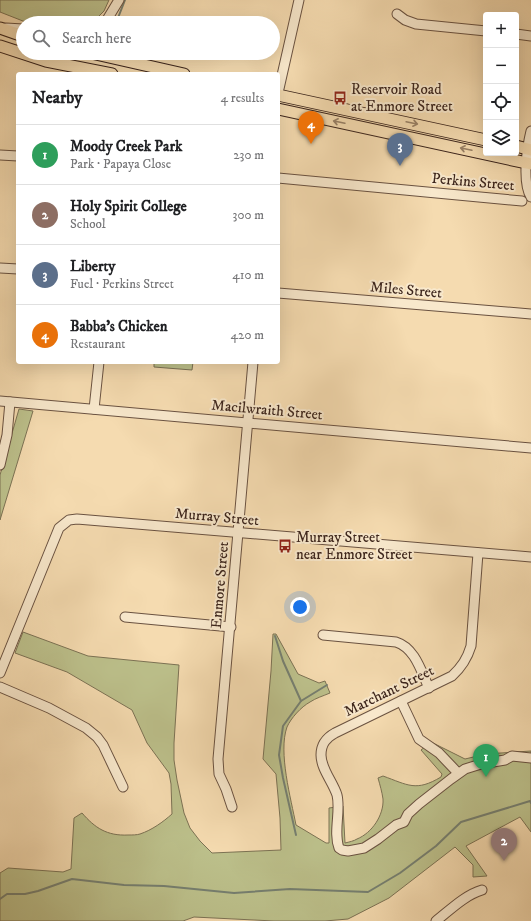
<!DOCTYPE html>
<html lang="en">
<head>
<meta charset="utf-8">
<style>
  body { margin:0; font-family:"IM FELL DW Pica",serif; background:#f2f2f2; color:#202124 }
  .controls { position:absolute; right:12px; top:12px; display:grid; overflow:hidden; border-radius:4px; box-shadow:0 4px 16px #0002 }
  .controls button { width:36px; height:36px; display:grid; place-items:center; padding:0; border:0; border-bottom:1px solid #e0e0e0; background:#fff; color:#202124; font:20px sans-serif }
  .you { position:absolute; left:300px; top:607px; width:14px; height:14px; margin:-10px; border:3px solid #fff; border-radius:50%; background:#1a73e8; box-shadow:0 0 0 6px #1a73e833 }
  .badge { display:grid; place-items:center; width:26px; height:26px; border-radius:50%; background:#8f2418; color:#fff; font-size:13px; font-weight:700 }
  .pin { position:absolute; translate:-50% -33px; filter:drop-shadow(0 1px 2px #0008) }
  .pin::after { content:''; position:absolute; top:21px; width:14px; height:12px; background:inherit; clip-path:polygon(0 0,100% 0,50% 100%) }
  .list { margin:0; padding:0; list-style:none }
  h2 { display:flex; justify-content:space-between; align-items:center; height:52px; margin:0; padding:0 16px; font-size:17px }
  h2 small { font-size:13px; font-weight:400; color:#757577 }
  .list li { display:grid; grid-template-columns:26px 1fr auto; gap:12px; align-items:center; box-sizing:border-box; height:60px; padding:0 16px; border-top:1px solid #e0e0e0 }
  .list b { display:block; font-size:15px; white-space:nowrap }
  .list p { margin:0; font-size:13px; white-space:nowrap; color:#757577 }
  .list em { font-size:13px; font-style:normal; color:#757577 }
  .icon { flex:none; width:22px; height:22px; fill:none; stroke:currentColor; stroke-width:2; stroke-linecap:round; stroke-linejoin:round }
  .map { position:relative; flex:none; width:531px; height:921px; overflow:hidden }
  .search { position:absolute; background:#fff; box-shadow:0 4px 16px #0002; left:16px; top:16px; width:264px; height:44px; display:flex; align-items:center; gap:10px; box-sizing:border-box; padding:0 14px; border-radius:22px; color:#757577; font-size:15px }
  .panel { position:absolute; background:#fff; box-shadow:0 4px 16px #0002; left:16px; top:72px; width:264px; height:292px; border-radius:4px }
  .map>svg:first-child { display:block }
  .green { fill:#bcc08b; stroke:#7c7254 }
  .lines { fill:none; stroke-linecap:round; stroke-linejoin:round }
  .stream { stroke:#767f70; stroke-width:2 }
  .minor-casing { stroke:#6a5241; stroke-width:11 }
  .major-casing { stroke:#3c251c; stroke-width:13 }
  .minor { stroke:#f8e8cc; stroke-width:9 }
  .major { stroke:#f5dbb0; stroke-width:11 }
  .oneway { stroke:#988066 }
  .labels { text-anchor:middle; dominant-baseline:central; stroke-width:4; stroke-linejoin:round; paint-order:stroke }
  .poi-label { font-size:15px; fill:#3c251c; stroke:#f8e8cc; text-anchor:start }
  .street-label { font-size:15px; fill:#3c251c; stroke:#f8e8cc }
</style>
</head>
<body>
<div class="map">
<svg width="531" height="921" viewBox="0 0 531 921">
  <rect width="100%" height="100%" fill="#f5dbb0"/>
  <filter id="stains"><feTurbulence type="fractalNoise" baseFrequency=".005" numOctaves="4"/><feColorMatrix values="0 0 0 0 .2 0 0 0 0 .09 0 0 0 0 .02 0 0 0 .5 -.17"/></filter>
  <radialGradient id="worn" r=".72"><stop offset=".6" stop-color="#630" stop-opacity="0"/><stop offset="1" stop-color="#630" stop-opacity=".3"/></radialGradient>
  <g class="green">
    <path d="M 0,0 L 109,0 L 104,11 L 92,23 L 28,23 L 0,12 Z"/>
    <path d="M 154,362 L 193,362 L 192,370 L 154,367 Z"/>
    <path d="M 19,409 L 33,411 L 0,520 L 0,475 Z"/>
    <path d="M 23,632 L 88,656 L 179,665 L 174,743 L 174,760 L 177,780 L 184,813 L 190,828 L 200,841 L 212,853 L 281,850 L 280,818 L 276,774 L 263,759 L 271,671 L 273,634 L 276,634 L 298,674 L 319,683 L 325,681 L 330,693 C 323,696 316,698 310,702 C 301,707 291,718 287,727 C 278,752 291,799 296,825 L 326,843 L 329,843 L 329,808 L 343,806 L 345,843 C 349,842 354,841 357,839 C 372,833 384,815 383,799 C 382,792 380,785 378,778 L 383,776 C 408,785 416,792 441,777 L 442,774 L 421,750 L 431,742 L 465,759 L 486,754 L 531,751 L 531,832 L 520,817 L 466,846 L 487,876 L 473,877 L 473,865 L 455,847 L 389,898 L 348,919 L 325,921 L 274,921 L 194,917 L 183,921 L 0,921 L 0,873 L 8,868 L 63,872 L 71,869 L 74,818 L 82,813 C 95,828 107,836 128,835 C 132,835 137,835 140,834 C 152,830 163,822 172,814 L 171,784 L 169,773 L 147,743 L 132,710 L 67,672 L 15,653 Z"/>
  </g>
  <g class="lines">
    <g class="stream">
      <path d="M 116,23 L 125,0"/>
      <path d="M 275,636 L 283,661 L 301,701"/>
      <path d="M 296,835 L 283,778 L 279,755 L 283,726 L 301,701 L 327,685"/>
      <path d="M 0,899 L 7,894 L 25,894 L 38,891 L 72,879 L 124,885 L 164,886 L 234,893 L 290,889 L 368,892 L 400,873 L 436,846 L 461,822 L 530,801 L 531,803"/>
    </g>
    <g class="minor-casing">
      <g id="minor">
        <path d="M 397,14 L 405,20 L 416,24 L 486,31"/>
        <path d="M 105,23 L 119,0"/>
        <path d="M 6,28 L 23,29"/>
        <path d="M 516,34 L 531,36"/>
        <path d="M 278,93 L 299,0"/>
        <path d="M 531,131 C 527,147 522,183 531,197"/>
        <path d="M 0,155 L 18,156"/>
        <path d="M 278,178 L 522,201"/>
        <path d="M 0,268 L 18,269"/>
        <path d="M 278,293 L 531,314"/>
        <path d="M 0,401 L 531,448"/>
        <path d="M 94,409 L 99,362"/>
        <path d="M 0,465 L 7,435 L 10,402"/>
        <path d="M 478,553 L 471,646 C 467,659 462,667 452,676 L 335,733 C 326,738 321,744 321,755 C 321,769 333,782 337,795 C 341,811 333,832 339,848 L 342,850 L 348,851 L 364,848 L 378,839 L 396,825 L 404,822 L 408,814 L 419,804 L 451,779 L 465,769 L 481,764 L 505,760 L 512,756 L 531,758"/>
        <path d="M 125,617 L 231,627"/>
        <path d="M 323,635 L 396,642 C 415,648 421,671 429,688"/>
        <path d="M 0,673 L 59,528 L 69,520 L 77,519 L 531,557"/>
        <path d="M 0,687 L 49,708 L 86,728 L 97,737 L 103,745 L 123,787"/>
        <path d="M 401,701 L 419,739 L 439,753 L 458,773"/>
        <path d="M 232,807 L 226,789 L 219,774 L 218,759 L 253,362"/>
        <path d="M 436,921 C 450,910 465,895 482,890"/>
      </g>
    </g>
    <g class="major-casing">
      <g id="major">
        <path d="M 0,28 L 23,36"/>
        <path d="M 0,46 L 46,61 L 112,74"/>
        <path d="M 91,53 L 184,74"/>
        <path d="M 278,95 L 486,140"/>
        <path d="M 278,109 L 531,164"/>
        <path d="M 516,146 L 531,150"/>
      </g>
    </g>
    <use href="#minor" class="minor"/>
    <use href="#major" class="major"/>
  </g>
  <defs><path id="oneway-shaft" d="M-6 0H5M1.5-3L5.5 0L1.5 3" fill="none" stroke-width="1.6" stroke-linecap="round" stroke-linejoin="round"/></defs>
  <g class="oneway">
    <use href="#oneway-shaft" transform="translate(339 122) rotate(-168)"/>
    <use href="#oneway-shaft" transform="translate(412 123) rotate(12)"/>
    <use href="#oneway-shaft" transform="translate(466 149) rotate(-168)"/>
  </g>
  <defs>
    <g id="bus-bare" transform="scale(1.08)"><path d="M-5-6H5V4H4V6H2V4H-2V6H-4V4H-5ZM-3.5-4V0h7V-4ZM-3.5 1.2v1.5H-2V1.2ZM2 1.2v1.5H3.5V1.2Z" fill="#8f2418" stroke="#f8e8cc" stroke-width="2.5" paint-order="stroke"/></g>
  </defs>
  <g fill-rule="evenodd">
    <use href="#bus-bare" x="340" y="98"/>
    <use href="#bus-bare" x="285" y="546"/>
  </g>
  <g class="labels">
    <g class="poi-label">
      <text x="351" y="89">Reservoir Road<tspan x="351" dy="17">at Enmore Street</tspan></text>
      <text x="296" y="537">Murray Street<tspan x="296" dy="17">near Enmore Street</tspan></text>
    </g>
    <g class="street-label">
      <text transform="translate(473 182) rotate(5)">Perkins Street</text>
      <text transform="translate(406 290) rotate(5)">Miles Street</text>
      <text transform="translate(267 410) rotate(5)">Macilwraith Street</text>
      <text transform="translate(217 517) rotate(5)">Murray Street</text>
      <text transform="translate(220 585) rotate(-85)">Enmore Street</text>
      <text transform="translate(389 691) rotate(-26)">Marchant Street</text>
    </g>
  </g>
  <rect width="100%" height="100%" filter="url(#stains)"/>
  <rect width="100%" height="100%" fill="url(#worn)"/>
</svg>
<div class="controls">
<button>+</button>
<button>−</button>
<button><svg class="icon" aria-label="locate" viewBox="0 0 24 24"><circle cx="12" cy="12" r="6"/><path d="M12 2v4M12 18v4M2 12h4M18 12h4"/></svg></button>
<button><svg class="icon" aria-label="layers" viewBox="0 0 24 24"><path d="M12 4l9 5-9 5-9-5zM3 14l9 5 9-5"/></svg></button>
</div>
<div class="you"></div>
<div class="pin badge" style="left:486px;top:777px;background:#2e9e5b">1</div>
<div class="pin badge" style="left:504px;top:861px;background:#8d6e63">2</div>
<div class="pin badge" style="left:400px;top:166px;background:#5c6f8a">3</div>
<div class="pin badge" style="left:311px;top:144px;background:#e8710a">4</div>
<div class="search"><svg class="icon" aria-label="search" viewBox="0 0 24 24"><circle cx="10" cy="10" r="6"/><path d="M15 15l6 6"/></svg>Search here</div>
<section class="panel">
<h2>Nearby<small>4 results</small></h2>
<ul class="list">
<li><span class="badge" style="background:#2e9e5b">1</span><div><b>Moody Creek Park</b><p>Park · Papaya Close</p></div><em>230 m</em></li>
<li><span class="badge" style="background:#8d6e63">2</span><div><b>Holy Spirit College</b><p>School</p></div><em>300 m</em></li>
<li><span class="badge" style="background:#5c6f8a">3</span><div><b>Liberty</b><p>Fuel · Perkins Street</p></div><em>410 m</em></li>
<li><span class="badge" style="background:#e8710a">4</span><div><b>Babba's Chicken</b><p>Restaurant</p></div><em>420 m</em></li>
</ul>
</section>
</div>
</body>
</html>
